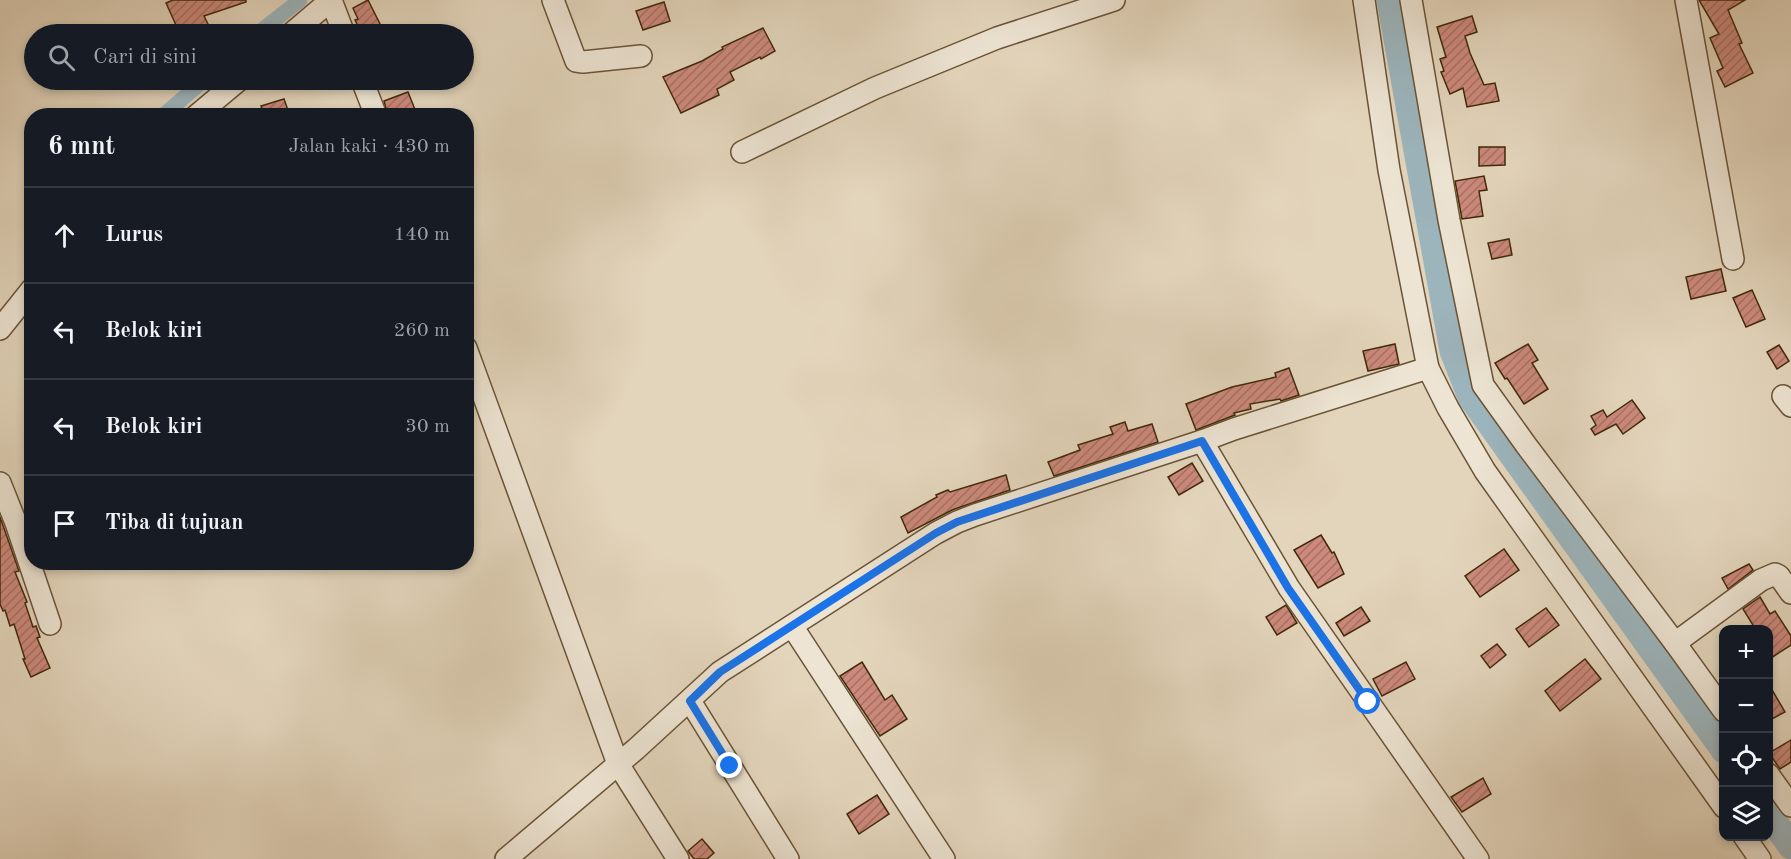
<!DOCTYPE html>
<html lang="id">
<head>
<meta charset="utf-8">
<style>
  body { margin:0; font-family:"Old Standard TT",serif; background:#242831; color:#f1f3f6 }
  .controls { position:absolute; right:18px; bottom:18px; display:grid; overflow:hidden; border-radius:12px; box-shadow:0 3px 9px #0003 }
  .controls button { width:54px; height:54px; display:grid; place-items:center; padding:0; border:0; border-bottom:2px solid #363941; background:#171b24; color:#f1f3f6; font:30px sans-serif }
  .stop { position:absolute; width:18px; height:18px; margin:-14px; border:4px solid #1a73e8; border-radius:50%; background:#fff }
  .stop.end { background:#1a73e8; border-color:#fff; box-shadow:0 2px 6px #0008 }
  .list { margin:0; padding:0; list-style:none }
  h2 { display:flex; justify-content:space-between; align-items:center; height:78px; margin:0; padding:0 24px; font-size:26px }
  h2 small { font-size:20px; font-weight:400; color:#9ea1a6 }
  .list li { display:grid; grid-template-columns:39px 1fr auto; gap:18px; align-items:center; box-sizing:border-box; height:96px; padding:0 24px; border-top:2px solid #363941 }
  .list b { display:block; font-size:22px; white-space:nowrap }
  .list em { font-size:20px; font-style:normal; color:#9ea1a6 }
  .icon { flex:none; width:33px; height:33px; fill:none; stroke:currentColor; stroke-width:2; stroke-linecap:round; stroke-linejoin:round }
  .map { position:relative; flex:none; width:1791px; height:859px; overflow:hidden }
  .search { position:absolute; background:#171b24; box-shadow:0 3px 9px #0003; left:24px; top:24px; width:450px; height:66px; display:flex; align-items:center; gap:15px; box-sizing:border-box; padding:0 21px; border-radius:33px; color:#9ea1a6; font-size:22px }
  .panel { position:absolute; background:#171b24; box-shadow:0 3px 9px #0003; left:24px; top:108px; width:450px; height:462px; border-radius:24px }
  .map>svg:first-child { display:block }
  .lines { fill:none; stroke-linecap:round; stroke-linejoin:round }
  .canal { stroke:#9cb5bd; stroke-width:15 }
  .river { stroke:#9cb5bd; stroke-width:27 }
  .building { fill:url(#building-hatch); stroke:#412909; stroke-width:1.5 }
  .minor-casing { stroke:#6a5436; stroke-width:24 }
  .minor { stroke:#ede4d3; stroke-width:21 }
  .route { stroke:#1a73e8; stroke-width:8 }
</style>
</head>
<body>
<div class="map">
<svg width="1791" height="859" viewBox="0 0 1791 859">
  <defs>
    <pattern id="building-hatch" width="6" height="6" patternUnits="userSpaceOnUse" patternTransform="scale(1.5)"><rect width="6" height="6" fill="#cc897c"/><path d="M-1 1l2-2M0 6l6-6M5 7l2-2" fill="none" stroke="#a77064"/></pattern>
  </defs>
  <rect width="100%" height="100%" fill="#e3d5bc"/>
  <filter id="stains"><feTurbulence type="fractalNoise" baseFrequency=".00333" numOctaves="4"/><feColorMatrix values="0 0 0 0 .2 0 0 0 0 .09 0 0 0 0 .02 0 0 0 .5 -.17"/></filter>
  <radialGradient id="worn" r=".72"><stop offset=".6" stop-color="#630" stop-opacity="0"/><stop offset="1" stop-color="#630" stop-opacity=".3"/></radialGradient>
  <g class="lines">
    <g class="canal">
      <path d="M 257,34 L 300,0"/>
      <path d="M 166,113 L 204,80"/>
    </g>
    <g class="river">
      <path d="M 1390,0 L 1453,351 L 1471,397 L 1724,750"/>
      <path d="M 1768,813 L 1791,846"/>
    </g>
  </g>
  <g class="building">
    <path d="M 173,0 L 246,0 L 246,2 L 204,16 L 213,34 L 180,34 L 166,3 Z"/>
    <path d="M 368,0 L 383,30 L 374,34 L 362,34 L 355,20 L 358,19 L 353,8 Z"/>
    <path d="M 1699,0 L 1745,0 L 1728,10 L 1742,43 L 1739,44 L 1753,73 L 1725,87 L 1717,71 L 1723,68 L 1710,38 L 1719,34 Z"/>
    <path d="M 664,2 L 670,21 L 643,30 L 636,11 Z"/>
    <path d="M 1472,16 L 1477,32 L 1465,36 L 1470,53 L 1484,85 L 1495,83 L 1499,101 L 1467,107 L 1463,88 L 1450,94 L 1441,72 L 1444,71 L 1440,59 L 1446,57 L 1437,27 Z"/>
    <path d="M 763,28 L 775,51 L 761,59 L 760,57 L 730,72 L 734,80 L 717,89 L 719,95 L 681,113 L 663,77 L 702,61 L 723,49 L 722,47 Z"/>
    <path d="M 408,92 L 416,112 L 406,116 L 388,116 L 384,101 Z"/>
    <path d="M 284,99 L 290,116 L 264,116 L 261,106 Z"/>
    <path d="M 1479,147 L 1505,147 L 1505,165 L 1479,166 Z"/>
    <path d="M 1484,176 L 1487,190 L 1479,191 L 1483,216 L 1462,219 L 1455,181 Z"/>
    <path d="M 1509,239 L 1512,255 L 1492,259 L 1488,243 Z"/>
    <path d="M 1721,269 L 1726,291 L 1691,299 L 1686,277 Z"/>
    <path d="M 1752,290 L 1765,319 L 1746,327 L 1733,298 Z"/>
    <path d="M 1395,344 L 1399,364 L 1368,371 L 1363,351 Z"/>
    <path d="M 1528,344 L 1538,360 L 1532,363 L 1548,389 L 1524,404 L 1507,378 L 1505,379 L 1495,363 Z"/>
    <path d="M 1779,345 L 1789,361 L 1777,369 L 1767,352 Z"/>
    <path d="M 1289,368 L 1299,395 L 1281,401 L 1280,399 L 1250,404 L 1251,409 L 1234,413 L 1235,415 L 1196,430 L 1186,404 L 1232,387 L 1276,377 L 1275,373 Z"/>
    <path d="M 1632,400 L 1645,418 L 1623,434 L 1616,424 L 1595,435 L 1591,429 L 1596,425 L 1591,416 L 1603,410 L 1607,417 Z"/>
    <path d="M 1125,422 L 1128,431 L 1152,424 L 1158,442 L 1054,476 L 1048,462 L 1080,450 L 1078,445 L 1113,434 L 1110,427 Z"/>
    <path d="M 1192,463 L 1203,481 L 1179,495 L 1168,477 Z"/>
    <path d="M 1006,475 L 1010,490 L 952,510 L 908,533 L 901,517 L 937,497 L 936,495 L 948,490 L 950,492 Z"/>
    <path d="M 0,517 L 19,571 L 15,572 L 27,602 L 25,603 L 33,627 L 36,626 L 40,637 L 37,638 L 50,668 L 31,677 L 23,659 L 25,659 L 14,624 L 10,626 L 5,610 L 3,611 L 0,604 Z"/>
    <path d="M 1321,535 L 1332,553 L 1334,552 L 1344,574 L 1318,588 L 1294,550 Z"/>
    <path d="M 1504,549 L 1519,570 L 1480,597 L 1465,576 Z"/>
    <path d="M 1749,564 L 1753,570 L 1728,589 L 1722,578 Z"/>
    <path d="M 1760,597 L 1770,614 L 1775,611 L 1791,636 L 1791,645 L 1768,660 L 1768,630 L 1756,630 L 1743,609 Z"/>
    <path d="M 1286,605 L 1297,623 L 1277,635 L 1266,617 Z"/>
    <path d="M 1361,607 L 1370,621 L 1344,636 L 1336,623 Z"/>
    <path d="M 1546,608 L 1559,625 L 1529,647 L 1516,629 Z"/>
    <path d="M 1497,644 L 1506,655 L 1490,668 L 1481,656 Z"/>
    <path d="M 1585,659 L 1601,679 L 1560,711 L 1545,691 Z"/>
    <path d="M 862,662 L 885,700 L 892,695 L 907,719 L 880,736 L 840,676 Z"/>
    <path d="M 1406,662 L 1415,679 L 1382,696 L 1373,679 Z"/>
    <path d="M 1768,683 L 1785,712 L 1768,721 Z"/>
    <path d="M 1791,740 L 1791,762 L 1780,769 L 1769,753 Z"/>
    <path d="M 1483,778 L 1491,794 L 1462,812 L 1451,797 Z"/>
    <path d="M 877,795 L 889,814 L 859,834 L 847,814 Z"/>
    <path d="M 702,839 L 714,853 L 707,859 L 694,859 L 688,851 Z"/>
  </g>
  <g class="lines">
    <g class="minor-casing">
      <g id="minor">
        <path d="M 553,0 L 576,61 L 583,62 L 641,56"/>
        <path d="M 1364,0 L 1389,170 L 1428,368 L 1448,408 L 1485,471 L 1724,807"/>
        <path d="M 1411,0 L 1449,220 L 1483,385 L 1526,445 L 1675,643 L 1724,711"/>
        <path d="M 1686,0 L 1733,259"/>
        <path d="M 291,34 L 331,0 L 344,34"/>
        <path d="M 362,80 L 376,116"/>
        <path d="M 196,116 L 239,80"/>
        <path d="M 742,152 L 875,88 L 997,38 L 1114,0"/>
        <path d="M 0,329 L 32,289"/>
        <path d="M 466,348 L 618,764 L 678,859"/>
        <path d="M 1783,396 L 1791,406"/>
        <path d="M 1202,441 L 1289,588 L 1478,859"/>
        <path d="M 0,483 L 16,523 L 50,624"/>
        <path d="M 792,626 L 944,859"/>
        <path d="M 1675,643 L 1761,580 L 1775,574 L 1779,576 L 1791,593"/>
        <path d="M 690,701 L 788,859"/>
        <path d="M 1768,774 L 1791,806"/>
        <path d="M 1744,836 L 1760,859"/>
        <path d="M 506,859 L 636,749 L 720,672 L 936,533 L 957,522 L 975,515 L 1202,441 L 1234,429 L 1428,368"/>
      </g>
    </g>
    <use href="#minor" class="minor"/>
  </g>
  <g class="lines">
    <path class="route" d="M 730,766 L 690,701 L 720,672 L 936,533 L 957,522 L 1202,441 L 1288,588 L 1368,702"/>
  </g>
  <rect width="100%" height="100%" filter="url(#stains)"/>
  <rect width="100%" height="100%" fill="url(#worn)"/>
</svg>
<div class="controls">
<button>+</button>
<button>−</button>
<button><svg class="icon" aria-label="locate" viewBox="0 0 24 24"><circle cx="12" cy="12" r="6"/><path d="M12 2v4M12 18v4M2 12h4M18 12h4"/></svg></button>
<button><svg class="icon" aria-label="layers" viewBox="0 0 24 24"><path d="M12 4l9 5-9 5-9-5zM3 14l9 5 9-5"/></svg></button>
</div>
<div class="stop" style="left:1368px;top:702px"></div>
<div class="stop end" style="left:730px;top:766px"></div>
<div class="search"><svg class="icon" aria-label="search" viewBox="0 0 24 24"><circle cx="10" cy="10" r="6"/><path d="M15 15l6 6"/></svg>Cari di sini</div>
<section class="panel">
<h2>6 mnt<small>Jalan kaki · 430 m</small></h2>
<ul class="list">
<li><svg class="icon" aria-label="ahead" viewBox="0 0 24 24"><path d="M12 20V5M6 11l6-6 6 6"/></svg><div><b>Lurus</b></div><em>140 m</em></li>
<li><svg class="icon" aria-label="left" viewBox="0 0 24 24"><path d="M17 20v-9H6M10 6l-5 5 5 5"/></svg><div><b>Belok kiri</b></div><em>260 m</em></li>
<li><svg class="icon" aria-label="left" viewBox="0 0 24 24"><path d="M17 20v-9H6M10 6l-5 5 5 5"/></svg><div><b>Belok kiri</b></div><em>30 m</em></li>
<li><svg class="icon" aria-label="arrive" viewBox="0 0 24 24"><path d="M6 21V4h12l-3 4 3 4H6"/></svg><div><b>Tiba di tujuan</b></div></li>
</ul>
</section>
</div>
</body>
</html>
